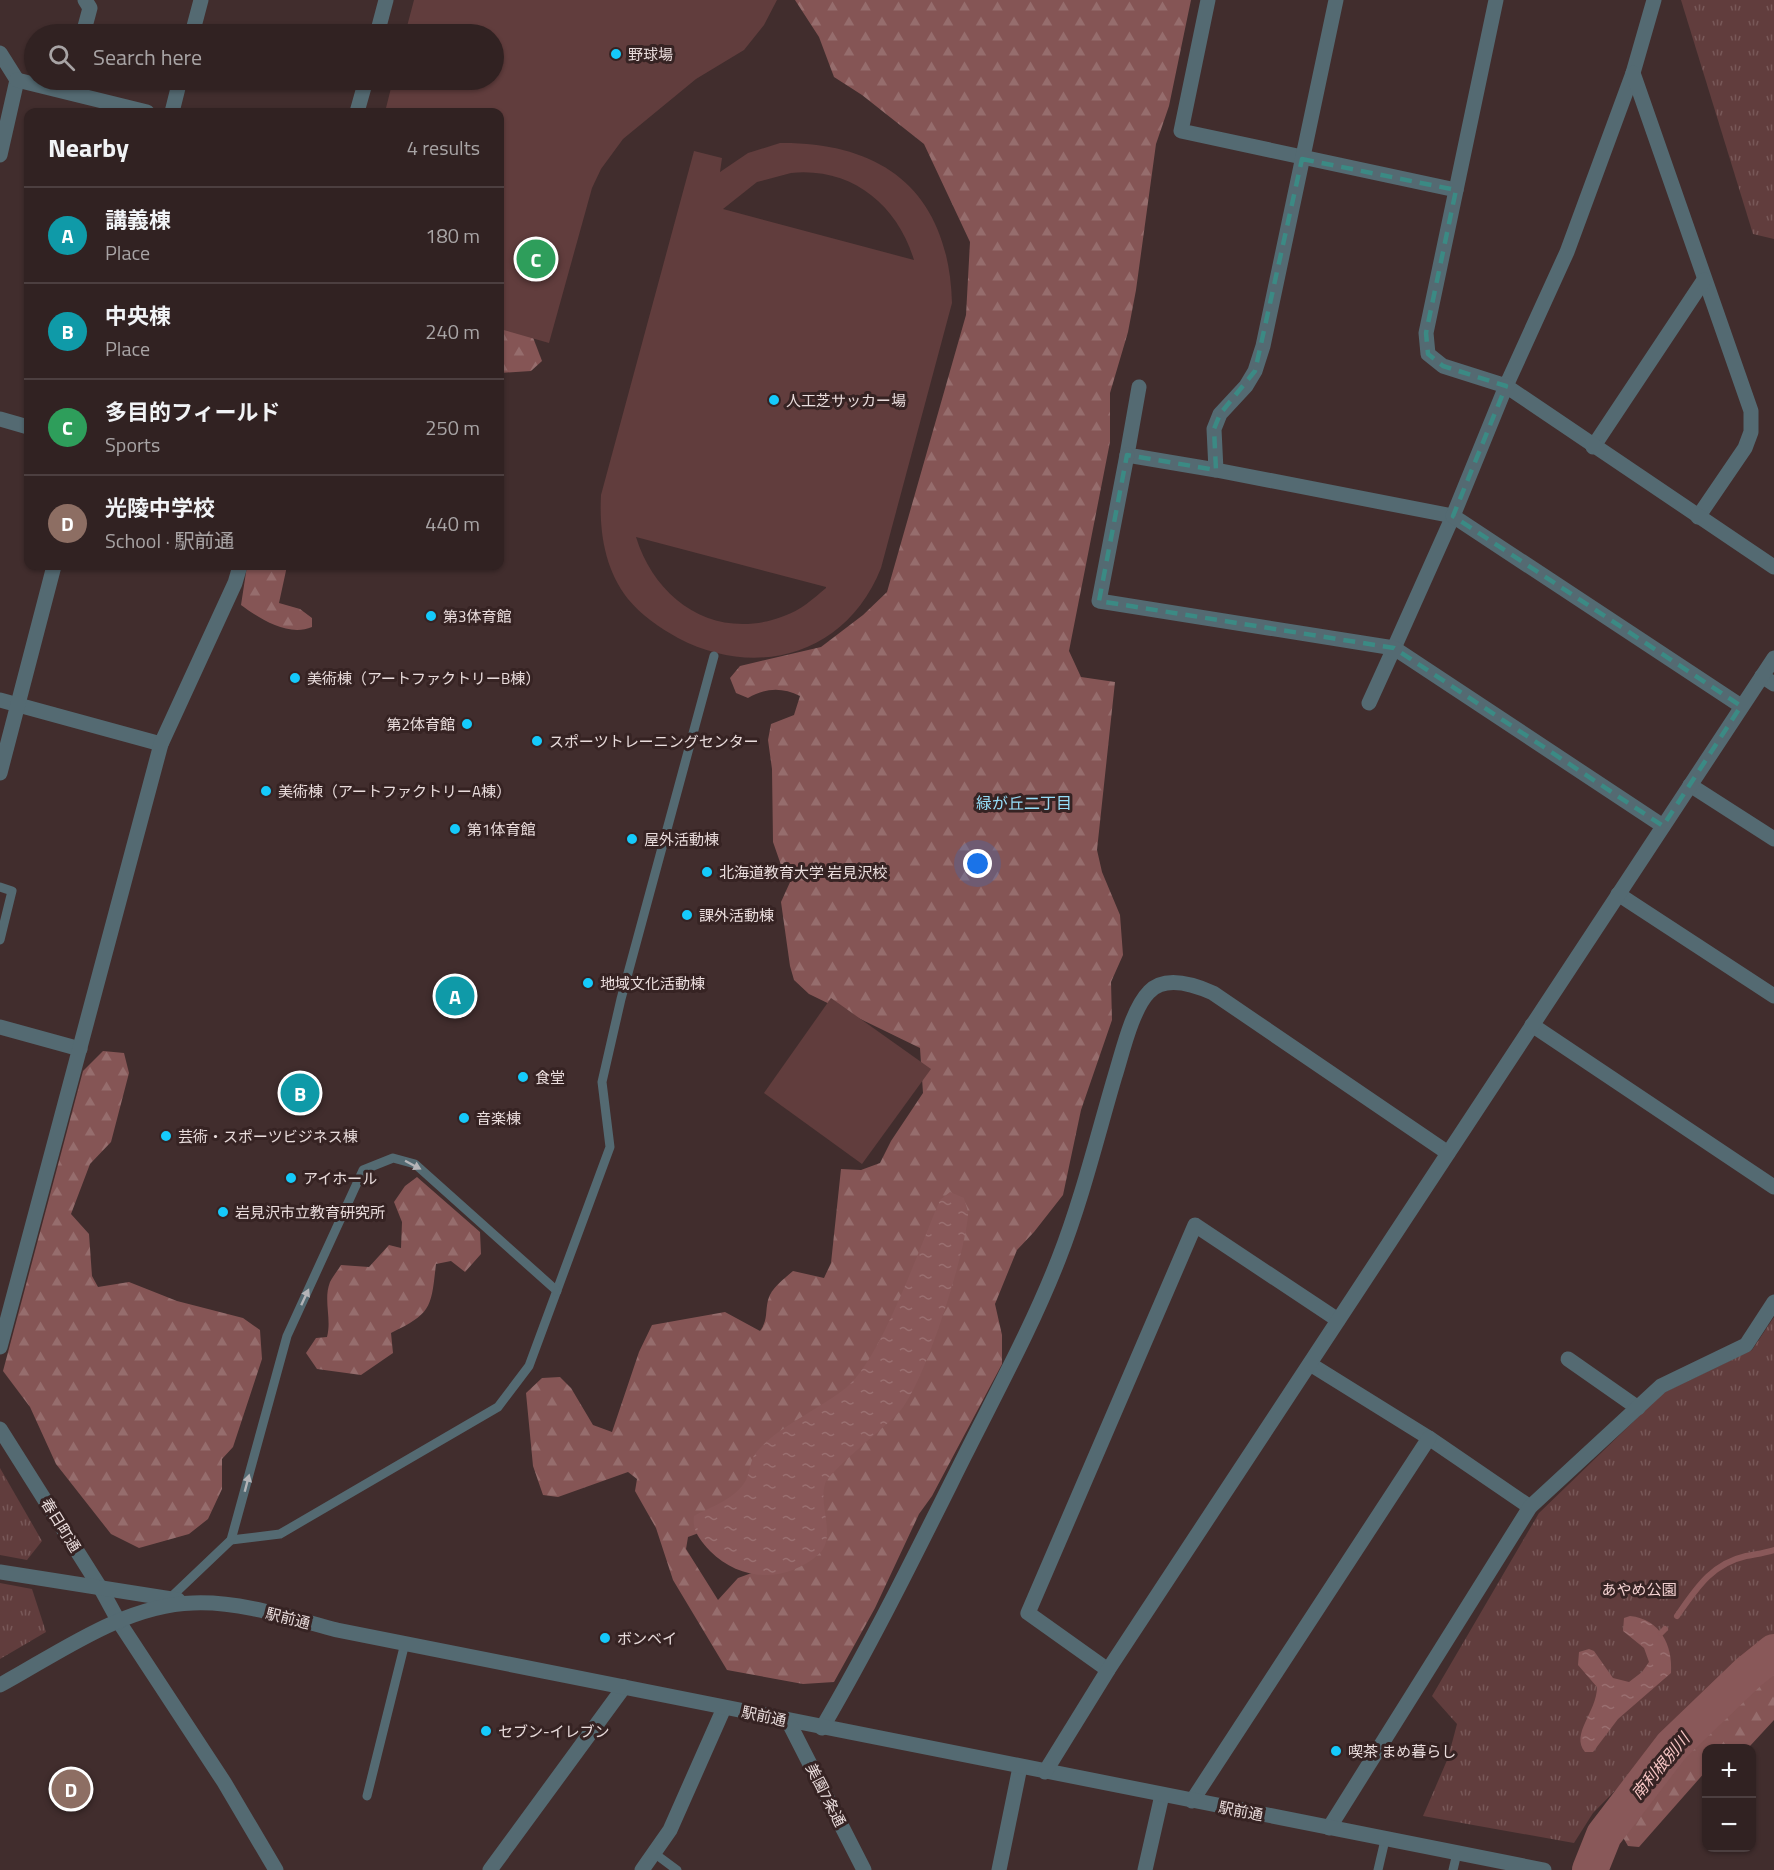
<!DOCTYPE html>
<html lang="en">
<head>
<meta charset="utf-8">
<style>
  body { margin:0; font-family:"Titillium Web","Noto Sans JP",sans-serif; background:#392a2a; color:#f1f3f6 }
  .controls { position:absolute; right:18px; bottom:18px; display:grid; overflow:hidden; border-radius:12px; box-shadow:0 2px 4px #0004 }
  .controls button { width:54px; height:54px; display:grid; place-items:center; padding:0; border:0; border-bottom:2px solid #4c3f40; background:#312222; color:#f1f3f6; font:30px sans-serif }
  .you { position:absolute; left:978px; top:864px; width:21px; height:21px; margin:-15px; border:4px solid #fff; border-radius:50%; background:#1a73e8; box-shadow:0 0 0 9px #1a73e833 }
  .badge { display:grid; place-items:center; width:39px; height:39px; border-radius:50%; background:#d93025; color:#fff; font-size:20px; font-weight:700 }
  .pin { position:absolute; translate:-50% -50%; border:3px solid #fff; box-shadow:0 2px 6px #0006 }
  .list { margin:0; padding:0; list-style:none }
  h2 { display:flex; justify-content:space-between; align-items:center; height:78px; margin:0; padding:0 24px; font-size:26px }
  h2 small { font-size:20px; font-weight:400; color:#a8a4a5 }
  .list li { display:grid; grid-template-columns:39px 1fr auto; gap:18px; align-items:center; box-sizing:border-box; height:96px; padding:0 24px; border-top:2px solid #4c3f40 }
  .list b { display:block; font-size:22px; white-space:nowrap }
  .list p { margin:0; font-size:20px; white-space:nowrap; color:#a8a4a5 }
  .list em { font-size:20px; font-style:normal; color:#a8a4a5 }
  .icon { flex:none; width:33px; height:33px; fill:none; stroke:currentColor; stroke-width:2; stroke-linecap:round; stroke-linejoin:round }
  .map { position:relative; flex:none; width:1774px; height:1870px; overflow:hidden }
  .search { position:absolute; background:#312222; box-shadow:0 2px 4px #0004; left:24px; top:24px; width:480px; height:66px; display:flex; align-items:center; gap:15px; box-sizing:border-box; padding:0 21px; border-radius:33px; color:#a8a4a5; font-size:22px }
  .panel { position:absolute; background:#312222; box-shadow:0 2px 4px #0004; left:24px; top:108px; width:480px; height:462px; border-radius:12px }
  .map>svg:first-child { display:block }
  .forest { fill:url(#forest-firs); fill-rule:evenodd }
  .park { fill:url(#park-tufts) }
  .pitch { fill:#613d3d; fill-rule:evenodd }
  .water { fill:url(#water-ripples) }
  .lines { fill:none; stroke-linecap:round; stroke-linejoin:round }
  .stream { stroke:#895859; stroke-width:6 }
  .river { stroke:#895859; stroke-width:36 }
  .service { stroke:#546a72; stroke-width:9 }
  .minor { stroke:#546a72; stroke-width:15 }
  .tertiary { stroke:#546a72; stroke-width:15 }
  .oneway { fill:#b5b4b7 }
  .marked { fill:none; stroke:#3b8a84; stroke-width:4.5; stroke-dasharray:12 8; stroke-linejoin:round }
  .poi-dot { fill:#15cafb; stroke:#362323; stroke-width:2 }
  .labels { text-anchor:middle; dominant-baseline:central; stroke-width:6; stroke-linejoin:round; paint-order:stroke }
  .poi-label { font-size:15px; fill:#e9dcdc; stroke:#362323; text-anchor:start }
  .street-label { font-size:15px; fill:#e9dcdc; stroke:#362323 }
  .park-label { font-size:15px; fill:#f4d2d2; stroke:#362323 }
  .neighbourhood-label { font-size:16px; fill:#97def9; stroke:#362323 }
  .water-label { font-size:16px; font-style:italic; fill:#f8c6c5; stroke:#362323 }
</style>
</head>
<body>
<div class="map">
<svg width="1774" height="1870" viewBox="0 0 1774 1870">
  <defs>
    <pattern id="forest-firs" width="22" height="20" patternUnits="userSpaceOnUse" patternTransform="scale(1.5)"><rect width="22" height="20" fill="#855555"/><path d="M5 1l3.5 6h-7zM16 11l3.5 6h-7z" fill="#966d6d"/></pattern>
    <pattern id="park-tufts" width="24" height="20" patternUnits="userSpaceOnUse" patternTransform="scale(1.5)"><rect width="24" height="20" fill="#613d3d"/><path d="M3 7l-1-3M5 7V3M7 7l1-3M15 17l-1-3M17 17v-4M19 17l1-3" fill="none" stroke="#785858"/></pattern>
    <pattern id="water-ripples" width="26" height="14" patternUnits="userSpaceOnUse" patternTransform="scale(1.5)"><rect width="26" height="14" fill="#895859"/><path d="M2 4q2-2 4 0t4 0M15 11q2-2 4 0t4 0" fill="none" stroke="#9a6f70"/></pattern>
  </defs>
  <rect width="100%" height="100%" fill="#412d2d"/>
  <g class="forest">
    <path d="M 795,0 L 1191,0 L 1169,106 L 1156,144 L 1136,290 L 1128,332 L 1110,393 L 1110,442 L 1069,651 L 1081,677 L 1115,682 L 1097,850 L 1102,872 L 1120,915 L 1123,955 L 1111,982 L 1112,1020 L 1081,1110 L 1063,1195 L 1034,1232 L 1017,1250 L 995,1304 L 1002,1335 L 1002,1364 L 932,1496 L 919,1514 L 875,1608 L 834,1682 L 803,1684 L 727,1670 L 673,1580 L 656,1528 L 635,1491 L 637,1479 L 628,1472 L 558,1497 L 543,1495 L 533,1466 L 526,1393 L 542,1378 L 560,1377 L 571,1388 L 593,1425 L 612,1432 L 639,1352 L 652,1325 L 725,1312 L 760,1331 C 768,1320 765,1313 768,1300 C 771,1288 784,1279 793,1271 L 824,1278 L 831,1263 L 841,1169 L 861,1170 L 880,1163 L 891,1141 L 923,1093 L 920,1048 L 809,994 L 794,980 L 790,966 L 781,902 L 791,880 L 781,865 L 773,842 L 772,769 L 768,740 L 771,724 L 794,715 L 800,696 C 782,687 765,688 748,698 L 736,693 L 730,678 L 740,666 L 821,647 L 863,615 L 887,592 L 966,315 L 970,242 L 924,144 L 862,95 L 834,77 L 819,37 ZM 877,1364 L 817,1500 L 782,1562 L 738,1578 L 718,1600 L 686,1549 L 688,1537 L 704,1531 Z"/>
    <path d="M 500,312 L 526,319 L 542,361 L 531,371 L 500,373 Z"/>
    <path d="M 247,566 L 287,566 L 279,603 L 300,609 L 312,618 L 312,627 C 288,637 260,619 241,605 Z"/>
    <path d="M 103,1051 L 124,1053 L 129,1073 L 111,1142 L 90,1164 L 71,1214 L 89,1234 L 92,1276 L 98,1287 L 129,1282 L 177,1301 L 243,1318 L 260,1330 L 262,1359 L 233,1447 L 222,1459 L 222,1489 L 208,1519 L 189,1534 L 139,1548 L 111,1534 L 56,1464 L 30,1407 L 3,1371 L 83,1071 Z"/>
    <path d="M 417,1177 L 480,1232 L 481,1254 L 465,1272 L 451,1261 L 436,1264 C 431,1308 432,1313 391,1333 L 393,1353 L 361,1375 L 317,1369 L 306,1353 L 316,1338 L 327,1337 C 332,1319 323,1300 330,1282 C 333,1276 338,1270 341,1265 L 369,1267 L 389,1245 L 401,1248 L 402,1222 L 394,1202 L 405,1186 Z"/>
    <path d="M 1774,1634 L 1774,1720 L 1750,1746 L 1706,1748 L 1706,1771 L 1639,1847 L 1628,1846 L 1617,1827 L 1656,1758 Z"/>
  </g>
  <g class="park">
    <path d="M 1681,0 L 1774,0 L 1774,239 L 1753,234 Z"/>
    <path d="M 1774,1317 L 1774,1636 L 1752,1652 L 1593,1813 L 1574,1843 L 1423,1816 L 1448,1758 L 1457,1724 L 1432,1696 L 1539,1513 L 1663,1393 L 1752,1350 Z"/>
    <path d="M 0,1468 L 42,1541 L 27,1560 L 0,1555 Z"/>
    <path d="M 0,1583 L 32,1589 L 46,1632 L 0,1659 Z"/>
  </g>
  <g class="pitch">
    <path d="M 414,0 L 777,0 L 764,25 L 744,50 L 696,79 L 623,139 L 601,169 L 592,188 L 549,343 L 500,329 L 500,112 L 385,112 L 393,80 L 494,80 L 494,34 L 405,34 Z"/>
    <path d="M 780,143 C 886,142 949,194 952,303 L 881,568 C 847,654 758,680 678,638 C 660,628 641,615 628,599 C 605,570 599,532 601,495 L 694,151 L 722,158 L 720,172 L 748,153 ZM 791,173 C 851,167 897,204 914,260 L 723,209 L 757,182 ZM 636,537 L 826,587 L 826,588 C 813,599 801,610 784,616 C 717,642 656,602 636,537 Z"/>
    <path d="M 831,998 L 931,1069 L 862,1164 L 764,1093 Z"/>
  </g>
  <g class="water">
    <path d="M 950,1192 L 964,1198 C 965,1203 968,1209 968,1215 C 965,1255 925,1382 900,1411 C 886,1427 830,1470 825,1484 C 818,1505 837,1537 819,1554 C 786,1583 741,1582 710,1551 C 700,1540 692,1531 694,1516 C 711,1507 737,1498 746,1480 C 750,1472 750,1461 755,1454 C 773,1429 822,1408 847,1387 C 882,1357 920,1246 940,1200 Z"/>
    <path d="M 1630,1616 C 1660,1619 1673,1645 1671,1673 L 1618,1719 L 1593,1752 L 1585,1752 C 1570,1734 1597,1712 1597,1687 L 1578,1665 L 1579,1652 L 1589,1649 L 1594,1651 L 1613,1678 L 1629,1682 L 1642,1672 L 1649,1662 L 1644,1648 L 1623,1631 L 1624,1618 Z"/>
  </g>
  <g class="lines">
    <g class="stream">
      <path d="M 1677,1616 C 1696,1589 1711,1564 1746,1556 C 1756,1554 1765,1553 1774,1550"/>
      <path d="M 1661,1633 L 1665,1629"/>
    </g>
    <path class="river" d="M 1590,1870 L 1604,1835 L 1672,1746 L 1748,1673 L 1774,1652"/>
    <g class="service">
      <path d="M 0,887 L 12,891 L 0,940"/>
      <path d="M 231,1540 L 280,1534 L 498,1407 L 529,1366 L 610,1147 L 602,1082 L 621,999 L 714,656"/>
      <path d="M 169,1599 L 231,1540 L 287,1336 L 363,1170 L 393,1158 L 415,1164 L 557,1291"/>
      <path d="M 367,1796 L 405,1643"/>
      <path d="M 654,1853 L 677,1870"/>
      <path d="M 1378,1870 L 1385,1840"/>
      <path d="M 1453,1870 L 1457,1853"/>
    </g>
    <g class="minor">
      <path d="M 1208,0 L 1181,131 L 1456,190"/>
      <path d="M 1496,0 L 1426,333 L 1428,354 L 1443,366 L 1506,386 L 1567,252 L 1633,73 L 1654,0"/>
      <path d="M 83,34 L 90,8 L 85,0"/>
      <path d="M 192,34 L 201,0"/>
      <path d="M 377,34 L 386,0"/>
      <path d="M 0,53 L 17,80 L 0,155"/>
      <path d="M 1633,73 L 1751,411 L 1751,432 L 1745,448 L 1698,517"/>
      <path d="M 17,80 L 147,112"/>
      <path d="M 172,112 L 180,80"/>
      <path d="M 357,112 L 366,80"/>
      <path d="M 1139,387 L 1127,455 L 1216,470 L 1214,429 L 1220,414 L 1246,386 L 1255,371 L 1263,346 L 1336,0"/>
      <path d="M 0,419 L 28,427"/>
      <path d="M 1593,447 L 1704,280"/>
      <path d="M 1127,455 L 1099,601 L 1394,648 L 1453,516 L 1216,470"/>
      <path d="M 1762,676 L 1774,684"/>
      <path d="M 0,700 L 161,744"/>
      <path d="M 1369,703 L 1394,648 L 1663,826"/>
      <path d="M 1741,706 L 1453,516 L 1506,386 L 1774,567"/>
      <path d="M 0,773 L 54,566"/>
      <path d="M 1690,785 L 1774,839"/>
      <path d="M 1618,894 L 1774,996"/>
      <path d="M 1532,1025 L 1774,1187"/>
      <path d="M 0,1027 L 80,1049"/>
      <path d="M 0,1347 L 161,744 L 235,583 L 240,566"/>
      <path d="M 1568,1359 L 1638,1408"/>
      <path d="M 1310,1364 L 1429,1438 L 1530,1507"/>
      <path d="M 119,1622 L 224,1782 L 276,1870"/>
      <path d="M 1108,1670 L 1028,1613 L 1195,1225 L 1338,1320"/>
      <path d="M 822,1728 C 874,1639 919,1547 965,1455 C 997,1391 1033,1325 1059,1258 C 1082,1199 1097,1137 1115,1076 C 1122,1054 1132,1009 1149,992 C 1165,975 1195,985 1213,993 L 1448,1153"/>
      <path d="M 1192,1801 L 1429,1438"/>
      <path d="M 1329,1828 L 1530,1507 L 1661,1386 L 1746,1345 L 1774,1302"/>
      <path d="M 490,1870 L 624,1687"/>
      <path d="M 642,1870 L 670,1830 L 724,1708"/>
      <path d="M 999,1870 L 1020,1767"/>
      <path d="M 1145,1870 L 1162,1795"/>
    </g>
    <g class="tertiary">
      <path d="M 0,1429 L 101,1589 L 119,1622"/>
      <path d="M 0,1572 L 178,1600"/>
      <path d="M 0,1685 C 59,1653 124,1605 193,1603 C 241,1601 291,1618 337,1630 L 1544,1870"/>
      <path d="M 788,1721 L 864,1870"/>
      <path d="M 1045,1772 L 1108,1670 L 1774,658"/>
    </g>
  </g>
  <defs><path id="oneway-solid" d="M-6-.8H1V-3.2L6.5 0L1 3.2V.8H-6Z" transform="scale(1.5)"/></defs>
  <g class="oneway">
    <use href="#oneway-solid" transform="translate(413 1165) rotate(28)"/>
    <use href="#oneway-solid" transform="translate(305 1297) rotate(-65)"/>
    <use href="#oneway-solid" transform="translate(247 1483) rotate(-75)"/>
  </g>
  <path class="marked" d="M 1302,159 L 1456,190 L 1426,333 L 1428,354 L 1443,366 L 1506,386 L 1453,516 L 1741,706 L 1663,826 L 1394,648 L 1099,601 L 1127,455 L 1216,470 L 1214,429 L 1220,414 L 1255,371 Z"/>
  <g class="poi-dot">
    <circle cx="616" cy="54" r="6"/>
    <circle cx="774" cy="400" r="6"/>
    <circle cx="431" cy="616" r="6"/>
    <circle cx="295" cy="678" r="6"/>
    <circle cx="467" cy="724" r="6"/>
    <circle cx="537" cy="741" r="6"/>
    <circle cx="266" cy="791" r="6"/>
    <circle cx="455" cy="829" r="6"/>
    <circle cx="632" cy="839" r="6"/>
    <circle cx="707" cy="872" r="6"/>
    <circle cx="687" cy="915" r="6"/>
    <circle cx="588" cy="983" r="6"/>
    <circle cx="523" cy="1077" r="6"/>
    <circle cx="464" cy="1118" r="6"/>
    <circle cx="166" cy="1136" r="6"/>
    <circle cx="291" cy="1178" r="6"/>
    <circle cx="223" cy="1212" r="6"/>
    <circle cx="605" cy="1638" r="6"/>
    <circle cx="486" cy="1731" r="6"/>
    <circle cx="1336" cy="1751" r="6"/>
  </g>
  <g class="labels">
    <g class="poi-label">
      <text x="628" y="54">野球場</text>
      <text x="786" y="400">人工芝サッカー場</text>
      <text x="443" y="616">第3体育館</text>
      <text x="307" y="678">美術棟（アートファクトリーB棟）</text>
      <text x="455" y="724" text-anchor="end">第2体育館</text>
      <text x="549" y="741">スポーツトレーニングセンター</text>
      <text x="278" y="791">美術棟（アートファクトリーA棟）</text>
      <text x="467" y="829">第1体育館</text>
      <text x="644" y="839">屋外活動棟</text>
      <text x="719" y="872">北海道教育大学 岩見沢校</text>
      <text x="699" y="915">課外活動棟</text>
      <text x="600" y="983">地域文化活動棟</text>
      <text x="535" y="1077">食堂</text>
      <text x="476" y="1118">音楽棟</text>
      <text x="178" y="1136">芸術・スポーツビジネス棟</text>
      <text x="303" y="1178">アイホール</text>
      <text x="235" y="1212">岩見沢市立教育研究所</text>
      <text x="617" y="1638">ボンベイ</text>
      <text x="498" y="1731">セブン-イレブン</text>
      <text x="1348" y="1751">喫茶 まめ暮らし</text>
    </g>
    <g class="street-label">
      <text transform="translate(61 1525) rotate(58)">春日町通</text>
      <text transform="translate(288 1618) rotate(14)">駅前通</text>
      <text transform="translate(764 1716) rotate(12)">駅前通</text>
      <text transform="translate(826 1795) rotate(63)">美園7条通</text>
      <text transform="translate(1241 1811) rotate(11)">駅前通</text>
    </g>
    <g class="park-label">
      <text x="1639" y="1589">あやめ公園</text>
    </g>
    <g class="neighbourhood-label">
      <text x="1024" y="803">緑が丘二丁目</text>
    </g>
    <g class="water-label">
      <text transform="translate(1660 1766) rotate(-50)">南利根別川</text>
    </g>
  </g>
</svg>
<div class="controls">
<button>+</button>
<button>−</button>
</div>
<div class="you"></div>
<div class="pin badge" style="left:455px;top:996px;background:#0f9aa8">A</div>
<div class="pin badge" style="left:300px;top:1093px;background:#0f9aa8">B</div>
<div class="pin badge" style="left:536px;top:259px;background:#2e9e5b">C</div>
<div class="pin badge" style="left:71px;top:1789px;background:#8d6e63">D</div>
<div class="search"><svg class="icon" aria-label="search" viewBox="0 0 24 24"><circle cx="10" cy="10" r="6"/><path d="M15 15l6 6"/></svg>Search here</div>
<section class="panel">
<h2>Nearby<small>4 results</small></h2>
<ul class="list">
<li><span class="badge" style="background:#0f9aa8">A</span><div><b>講義棟</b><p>Place</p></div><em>180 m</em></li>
<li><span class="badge" style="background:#0f9aa8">B</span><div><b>中央棟</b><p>Place</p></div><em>240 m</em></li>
<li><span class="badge" style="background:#2e9e5b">C</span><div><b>多目的フィールド</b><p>Sports</p></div><em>250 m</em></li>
<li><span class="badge" style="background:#8d6e63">D</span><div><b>光陵中学校</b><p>School · 駅前通</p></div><em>440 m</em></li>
</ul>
</section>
</div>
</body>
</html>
